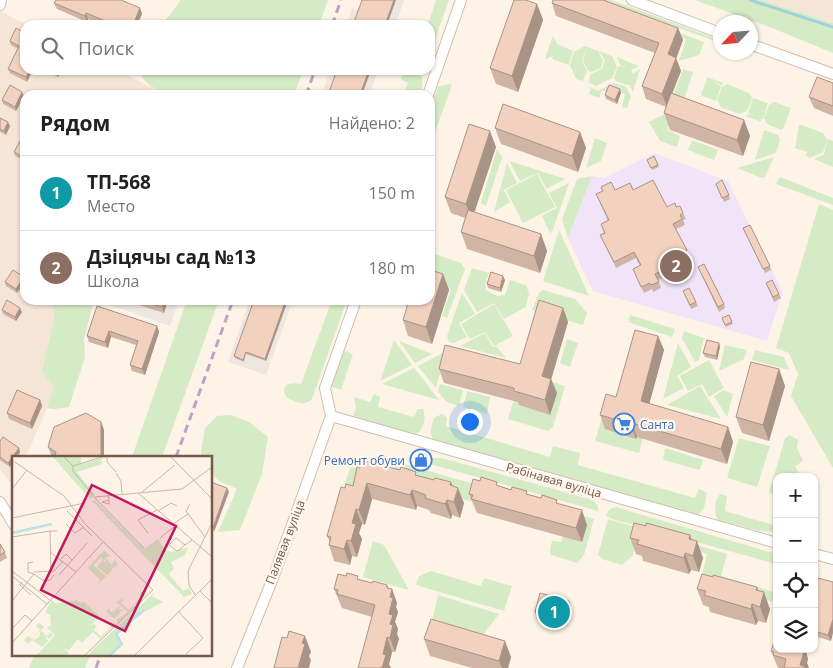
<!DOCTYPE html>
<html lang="ru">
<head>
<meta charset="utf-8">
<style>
  body { margin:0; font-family:"Open Sans",sans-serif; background:#f6f6f6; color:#202124 }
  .controls { position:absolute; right:15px; bottom:15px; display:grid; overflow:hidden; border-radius:10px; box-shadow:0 1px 4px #0004 }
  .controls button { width:45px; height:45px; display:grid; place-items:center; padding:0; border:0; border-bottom:1px solid #e0e0e0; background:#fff; color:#202124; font:25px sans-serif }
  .compass { position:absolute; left:713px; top:15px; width:45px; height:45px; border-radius:50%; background:#fff; box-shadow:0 1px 4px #0004; rotate:244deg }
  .you { position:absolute; left:469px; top:421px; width:18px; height:18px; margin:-12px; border:4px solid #fff; border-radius:50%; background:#1a73e8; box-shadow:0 0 0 8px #1a73e833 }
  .badge { display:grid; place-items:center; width:32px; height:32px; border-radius:50%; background:#d93025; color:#fff; font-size:16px; font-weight:700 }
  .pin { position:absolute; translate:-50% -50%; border:2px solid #fff; box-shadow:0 1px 5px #0006 }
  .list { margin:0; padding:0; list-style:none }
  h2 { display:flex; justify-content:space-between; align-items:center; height:65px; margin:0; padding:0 20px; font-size:21px }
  h2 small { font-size:16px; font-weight:400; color:#757577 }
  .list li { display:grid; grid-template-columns:32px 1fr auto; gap:15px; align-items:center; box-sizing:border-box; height:75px; padding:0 20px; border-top:1px solid #e0e0e0 }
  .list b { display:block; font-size:19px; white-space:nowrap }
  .list p { margin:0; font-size:16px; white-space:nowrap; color:#757577 }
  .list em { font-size:16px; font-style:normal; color:#757577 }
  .icon { flex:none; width:28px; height:28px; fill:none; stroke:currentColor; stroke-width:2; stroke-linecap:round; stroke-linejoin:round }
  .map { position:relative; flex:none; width:833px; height:668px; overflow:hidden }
  .search { position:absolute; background:#fff; box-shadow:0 1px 4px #0004; left:20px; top:20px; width:415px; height:55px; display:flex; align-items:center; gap:12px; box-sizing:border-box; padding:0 18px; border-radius:15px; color:#757577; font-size:19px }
  .panel { position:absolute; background:#fff; box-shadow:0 1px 4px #0004; left:20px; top:90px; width:415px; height:215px; border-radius:15px }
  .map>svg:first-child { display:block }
  .residential { fill:#f4e5d6 }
  .industrial { fill:#ede6e1 }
  .education { fill:#f1e4f9 }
  .green { fill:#d5ebc5 }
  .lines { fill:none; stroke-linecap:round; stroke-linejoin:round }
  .stream { stroke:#a1d2d9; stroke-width:3 }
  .minor-casing { stroke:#d1bdaf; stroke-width:12 }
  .minor { stroke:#fff; stroke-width:10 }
  .rail { stroke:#b6a5c7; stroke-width:3; stroke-dasharray:8 5; stroke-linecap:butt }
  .wall { fill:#d0b5a4 }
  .shaded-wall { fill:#a99386 }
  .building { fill:#f2d2bf; stroke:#a99386 }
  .labels { text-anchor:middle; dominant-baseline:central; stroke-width:4.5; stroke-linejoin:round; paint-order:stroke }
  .shop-label { font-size:12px; fill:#366cbe; stroke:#fff8ee; text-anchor:start }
  .street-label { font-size:12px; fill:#77594b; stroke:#fff8ee }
  .inset-river { fill:none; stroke:#bbe2e7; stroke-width:2.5 }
  .inset-road { fill:none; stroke:#c7b6a9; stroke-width:1 }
  .view { fill:#c2185b; fill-opacity:0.15; stroke:#c2185b; stroke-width:2.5 }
  .inset-edge { fill:none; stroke:#77594b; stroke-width:2.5 }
</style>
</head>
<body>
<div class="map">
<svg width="833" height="668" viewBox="0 0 833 668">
  <rect width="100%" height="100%" fill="#fdf4e7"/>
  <g class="residential">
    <path d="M 762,0 L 833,0 L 833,23 Z"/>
    <path d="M 0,11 L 27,25 L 25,25 L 25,70 L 117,70 L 154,89 L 152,95 L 25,95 L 25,300 L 84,300 L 47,408 L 29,450 L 25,457 L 14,457 L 14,477 L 10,483 L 0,469 Z"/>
  </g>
  <g class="industrial">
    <path d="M 363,0 L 404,0 L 395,25 L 346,25 L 352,8 L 359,11 Z"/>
    <path d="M 330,70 L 378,70 L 369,95 L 322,95 Z"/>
    <path d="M 95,300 L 179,300 L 170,326 Z"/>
    <path d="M 250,300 L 293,300 L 266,375 L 228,362 Z"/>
  </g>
  <path class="education" d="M 654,153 L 728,181 L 783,292 L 767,341 L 593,291 L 568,238 L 592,176 L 604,178 Z"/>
  <g class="green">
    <path d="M 181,0 L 328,0 L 319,25 L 162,25 Z"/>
    <path d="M 436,0 L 449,0 L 435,39 L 430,59 L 430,25 L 428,25 Z"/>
    <path d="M 583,0 L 591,0 L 704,42 L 699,55 L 679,61 L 686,39 Z"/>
    <path d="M 602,0 L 611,0 L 720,40 L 720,43 Z"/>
    <path d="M 695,0 L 762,0 L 833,23 L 833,53 L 772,28 Z"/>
    <path d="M 553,36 L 557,44 L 573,51 L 569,65 L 552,59 L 553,56 L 545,59 Z"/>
    <path d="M 585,46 L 598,51 L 603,61 L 601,68 L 591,72 L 588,71 L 583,61 L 585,53 L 593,50 L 584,53 L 582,61 L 587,71 L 583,81 L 576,79 L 570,65 L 574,52 Z"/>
    <path d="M 599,51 L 612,56 L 617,67 L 612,78 L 596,86 L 588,82 L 591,74 L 602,69 L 605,60 Z"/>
    <path d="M 617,57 L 639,66 L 631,70 L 633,74 L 640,69 L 633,92 L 629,84 L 627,85 L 616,81 L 614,78 L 618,67 L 621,66 L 629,68 L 620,65 Z"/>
    <path d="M 683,69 L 693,72 L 684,100 L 669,107 Z"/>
    <path d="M 139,70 L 303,70 L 294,95 L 168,95 C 156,90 143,84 139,70 Z"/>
    <path d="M 407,71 C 424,73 425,79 420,95 L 403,95 L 408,83 L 402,80 L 401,77 Z"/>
    <path d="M 706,77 L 724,83 L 721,85 L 709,80 L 721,86 L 716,101 L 701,95 L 707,79 Z"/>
    <path d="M 613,83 L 625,86 L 631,96 L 627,108 L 622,107 L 625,94 L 610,88 L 608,93 L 602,90 L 599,98 L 589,94 L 591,88 L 598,91 Z"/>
    <path d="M 448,84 L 452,85 L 434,135 L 430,134 L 430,108 L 438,87 Z"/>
    <path d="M 727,84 L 749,93 L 752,98 L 747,111 L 739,114 L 721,107 L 717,100 L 722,87 Z"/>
    <path d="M 753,98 L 768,103 L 763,119 L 761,119 L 762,122 L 745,116 L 749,114 L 753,115 L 748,113 Z"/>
    <path d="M 774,102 L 791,108 L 784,127 L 781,130 L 767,124 L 764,118 L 769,105 Z"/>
    <path d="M 673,110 L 667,130 L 680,136 L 677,147 L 660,141 L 649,122 Z"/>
    <path d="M 799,125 L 802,125 L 823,133 L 827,140 L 828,139 L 833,141 L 833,167 L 814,159 L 825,154 L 824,153 L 827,141 L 823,152 L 810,158 L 806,156 L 807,152 L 795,148 Z"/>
    <path d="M 764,130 L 778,135 L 780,140 L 776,153 L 755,160 Z"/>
    <path d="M 595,138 L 607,143 L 601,161 L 586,168 Z"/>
    <path d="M 692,140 L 718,150 L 714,160 L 688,150 Z"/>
    <path d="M 497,149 L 502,157 L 486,206 L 481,203 Z"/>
    <path d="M 774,157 L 765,177 L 762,178 L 737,168 Z"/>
    <path d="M 510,162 L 510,161 L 565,179 L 547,189 L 538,173 L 520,181 Z"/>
    <path d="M 507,163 L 517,183 L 504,190 L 510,202 L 494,212 Z"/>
    <path d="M 537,174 L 555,207 L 523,223 L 506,190 Z"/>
    <path d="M 592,176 L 568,238 L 562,219 L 577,179 Z"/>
    <path d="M 780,177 L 833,198 L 833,205 L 776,184 Z"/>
    <path d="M 569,183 L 552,232 L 550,233 L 542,216 L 557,208 L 549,193 Z"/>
    <path d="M 819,204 L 833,210 L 833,468 L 791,396 L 798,374 L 789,353 L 776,348 Z"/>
    <path d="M 559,230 L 589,296 L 543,281 Z"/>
    <path d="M 430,252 L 461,263 L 465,269 L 447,318 L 442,316 L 451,289 L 430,281 Z"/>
    <path d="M 472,268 L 489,273 L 485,285 L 486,290 L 497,296 L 505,295 L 510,280 L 526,285 L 529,293 L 526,307 L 504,319 L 494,303 L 477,312 L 464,290 Z"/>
    <path d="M 543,290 L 575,299 L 587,313 L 583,325 L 532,310 L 539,293 Z"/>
    <path d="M 462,293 L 475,314 L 459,323 L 467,337 L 454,343 L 449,342 L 447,336 Z"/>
    <path d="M 52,300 L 94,300 L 84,340 L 85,357 L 69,407 L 54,409 L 47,408 L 54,386 L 42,372 L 55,315 Z"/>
    <path d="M 187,300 L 219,300 L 162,457 L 132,457 Z"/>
    <path d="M 332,300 L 347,300 L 312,399 C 304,407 297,402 287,398 C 280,384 288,382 301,384 Z"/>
    <path d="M 494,304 L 513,336 L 494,346 L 485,332 L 470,339 L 461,324 Z"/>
    <path d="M 630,315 L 675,329 L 672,337 L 628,322 Z"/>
    <path d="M 684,331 L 704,338 L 699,360 L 695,362 L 682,338 Z"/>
    <path d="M 485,333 L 493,347 L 496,346 L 506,358 L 460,346 Z"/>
    <path d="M 567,339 L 578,343 L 570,367 L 560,363 Z"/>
    <path d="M 394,340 L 412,365 L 380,381 Z"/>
    <path d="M 399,341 L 432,354 L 415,363 Z"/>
    <path d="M 678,343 L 691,367 L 677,376 L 684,388 L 663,399 Z"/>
    <path d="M 725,345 L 747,350 L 744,359 L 719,371 Z"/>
    <path d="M 755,350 L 784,357 L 789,370 L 752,360 Z"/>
    <path d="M 346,351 L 353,354 L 341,390 L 331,386 L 342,353 Z"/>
    <path d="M 446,351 L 436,388 L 418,366 Z"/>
    <path d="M 709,360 L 724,388 L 709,397 L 702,384 L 688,391 L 680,376 Z"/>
    <path d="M 414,368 L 439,400 L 382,384 Z"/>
    <path d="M 522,373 L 565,386 L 553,427 L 548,431 L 508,419 Z"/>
    <path d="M 440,384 L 463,390 L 459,406 L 447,402 L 438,392 Z"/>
    <path d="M 700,386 C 707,398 714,407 721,419 L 667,405 Z"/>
    <path d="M 724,390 L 733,394 L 727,417 L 714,396 Z"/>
    <path d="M 467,391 L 490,397 L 487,414 L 463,407 Z"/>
    <path d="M 374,394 L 380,397 L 378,407 L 414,417 L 418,409 L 423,409 C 427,419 423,433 413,435 L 353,417 L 356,407 L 354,397 L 370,402 Z"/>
    <path d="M 607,399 L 650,411 L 639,453 L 595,441 Z"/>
    <path d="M 442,414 L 447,418 L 446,426 L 550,457 L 553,446 L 580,453 L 578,465 L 695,498 L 699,489 L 707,493 L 704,508 L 698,515 L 692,515 L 439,442 L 433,439 L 430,432 L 434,418 Z"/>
    <path d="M 231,415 L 249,422 L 268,437 L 262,474 L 240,530 L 218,532 L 237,489 L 219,481 L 211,473 L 211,457 L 203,457 L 201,452 L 205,428 L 217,416 Z"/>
    <path d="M 790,435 L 798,440 L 797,448 L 803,461 L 795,466 L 801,477 L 777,477 L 777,495 L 769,493 L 785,438 Z"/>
    <path d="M 739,438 L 770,446 L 757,487 L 727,478 Z"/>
    <path d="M 665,448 L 703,460 L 700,470 L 663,460 Z"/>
    <path d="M 377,456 L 594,519 L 584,555 L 577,563 L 551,555 L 550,550 L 552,541 L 561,542 L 570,515 L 473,502 L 394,478 L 337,509 L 350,468 Z"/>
    <path d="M 424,458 L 442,458 L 593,500 L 598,506 L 598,511 L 423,462 Z"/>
    <path d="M 720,494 L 727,496 L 725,511 L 777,526 L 777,532 L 760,531 L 717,520 C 715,510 713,503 720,494 Z"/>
    <path d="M 615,507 L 777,554 L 777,564 L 612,519 L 606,516 L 609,510 Z"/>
    <path d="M 608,519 L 727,554 L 721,576 L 777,593 L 777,603 L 700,584 L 707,554 L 639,535 L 633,555 L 622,565 L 602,559 L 598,555 Z"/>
    <path d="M 373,541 L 384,545 L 409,590 L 363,577 Z"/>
    <path d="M 431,571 L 481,586 L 484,578 L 512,586 L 504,611 L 416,585 L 419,576 Z"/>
    <path d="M 438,595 L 499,614 L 482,636 L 432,621 Z"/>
    <path d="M 35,654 L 91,654 L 85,668 L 29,668 Z"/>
  </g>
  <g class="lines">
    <path class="stream" d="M 750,0 L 833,27"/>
    <g class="minor-casing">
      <g id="minor">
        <path d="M 632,0 L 720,33"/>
        <path d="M 0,5 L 1,0"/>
        <path d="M 750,44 L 833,74"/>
        <path d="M 428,95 L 461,0"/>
        <path d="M 331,416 L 777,543"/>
        <path d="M 331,416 L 325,388 L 356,300"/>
        <path d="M 0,502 L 14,525"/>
        <path d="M 814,554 L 833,559"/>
        <path d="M 237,668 L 273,578 L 331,416"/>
      </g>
    </g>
    <use href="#minor" class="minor"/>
    <g class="rail">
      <path d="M 332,25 L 341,0"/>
      <path d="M 306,95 L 315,70"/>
      <path d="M 176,457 L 233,300"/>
      <path d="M 96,668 L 101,654"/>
    </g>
  </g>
  <g class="wall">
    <path d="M 54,3 L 140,8 L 142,14 L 137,25 L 102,25 L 88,19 L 87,22 L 57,9 Z"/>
    <path d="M 552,3 L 678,28 L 683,40 L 676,58 L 681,71 L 672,93 L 744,120 L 750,136 L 743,156 L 670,130 L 664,113 L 666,107 L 646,99 L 642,86 L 655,53 L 556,16 Z"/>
    <path d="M 537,4 L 543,20 L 518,92 L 496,84 L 490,68 Z"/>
    <path d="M 25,33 L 25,70 L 27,82 L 10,73 L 8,69 L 18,49 L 11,45 L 10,41 Z"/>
    <path d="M 45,70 L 62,70 L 58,77 Z"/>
    <path d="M 833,83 L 833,116 L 814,108 L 809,97 Z"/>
    <path d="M 621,93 L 617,104 L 606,99 L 605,95 Z"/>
    <path d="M 24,96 L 16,111 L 3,104 L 2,100 Z"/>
    <path d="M 0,118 L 10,126 L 6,135 L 0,132 Z"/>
    <path d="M 495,128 L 580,132 L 586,148 L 578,172 L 501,144 Z"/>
    <path d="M 25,144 L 25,161 L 15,156 L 14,152 Z"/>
    <path d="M 496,147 L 474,212 L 541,234 L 547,251 L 540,273 L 467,249 L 461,232 L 465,218 L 451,213 L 445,197 Z"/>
    <path d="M 654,156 L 659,167 L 652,170 L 647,160 Z"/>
    <path d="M 716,184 L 729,195 L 730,199 L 724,202 Z"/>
    <path d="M 615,190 L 633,190 L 667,207 L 676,207 L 683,213 L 686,219 L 683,220 L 685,225 L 676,229 L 689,256 L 670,266 L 673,273 L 658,280 L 661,288 L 653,292 L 652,289 L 644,293 L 633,269 L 640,266 L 636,258 L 616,268 L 603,241 L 600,235 L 604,233 L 601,224 L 608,221 L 596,194 Z"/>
    <path d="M 743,228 L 770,266 L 771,270 L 765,273 Z"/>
    <path d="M 698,267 L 724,304 L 725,308 L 719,312 Z"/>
    <path d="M 443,274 L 449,290 L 432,344 L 408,336 L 403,320 Z"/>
    <path d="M 24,277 L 25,281 L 17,293 L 6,286 L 5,282 Z"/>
    <path d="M 505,280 L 501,292 L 488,288 L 487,284 Z"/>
    <path d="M 766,283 L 779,294 L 781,298 L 774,302 Z"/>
    <path d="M 683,291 L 696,302 L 698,306 L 691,309 Z"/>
    <path d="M 123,300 L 168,300 L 164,313 Z"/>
    <path d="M 254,300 L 288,300 L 266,361 L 246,354 L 244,362 L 235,358 L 234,356 Z"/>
    <path d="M 97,306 L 157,326 L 159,332 L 145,375 L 132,371 L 130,365 L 136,345 L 111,337 L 108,348 L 89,342 L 87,336 Z"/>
    <path d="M 563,308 L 568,322 L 551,379 L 557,393 L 550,415 L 519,405 L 518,402 L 444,383 L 439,369 L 520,364 Z"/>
    <path d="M 2,310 L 22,312 L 16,321 L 3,314 Z"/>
    <path d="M 729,315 L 733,324 L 726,327 L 722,318 Z"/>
    <path d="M 658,336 L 664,350 L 649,404 L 728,427 L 733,442 L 727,464 L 637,437 L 636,439 L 605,429 L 600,415 L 616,397 Z"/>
    <path d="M 719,343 L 720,347 L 717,360 L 705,357 L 703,353 Z"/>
    <path d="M 779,369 L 785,386 L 769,441 L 742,433 L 736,417 Z"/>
    <path d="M 40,400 L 42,406 L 32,429 L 9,419 L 7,413 Z"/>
    <path d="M 101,422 L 104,430 L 104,457 L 54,457 L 51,455 L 48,447 Z"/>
    <path d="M 0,441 L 19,448 L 20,452 L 17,457 L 14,457 L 10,467 L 0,460 Z"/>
    <path d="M 370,462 L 382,462 L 383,466 L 434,480 L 451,482 L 452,486 L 464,503 L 460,518 L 452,515 L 451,519 L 431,513 L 429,510 L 417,506 L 416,510 L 372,499 L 365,525 L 362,524 L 359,533 L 362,539 L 357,557 L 352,556 L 350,565 L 334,561 L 329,545 L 330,542 L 327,536 L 345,488 L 353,486 L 360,468 Z"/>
    <path d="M 499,486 L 558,503 L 587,525 L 582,542 L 477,513 L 469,494 Z"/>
    <path d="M 646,526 L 690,535 L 692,540 L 703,558 L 699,572 L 691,570 L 689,574 L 643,561 L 642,556 L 636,554 L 630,538 Z"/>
    <path d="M 0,544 L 5,552 L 7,558 L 0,562 Z"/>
    <path d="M 814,577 L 831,641 L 814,636 Z"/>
    <path d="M 359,580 L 372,583 L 387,585 L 388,588 L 392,589 L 397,603 L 396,607 L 398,612 L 395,622 L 398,629 L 397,634 L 399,639 L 395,652 L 392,652 L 389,664 L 372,617 L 342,608 L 334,589 Z"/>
    <path d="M 697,589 L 759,591 L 770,609 L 766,623 L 758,621 L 756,625 L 710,612 L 709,607 L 703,605 Z"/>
    <path d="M 569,601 L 571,607 L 566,626 L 537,618 L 535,612 Z"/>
    <path d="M 424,639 L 511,657 L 508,668 L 472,668 L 430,656 Z"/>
    <path d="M 777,649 L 805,649 L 808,659 L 807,663 L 809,668 L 778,668 L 771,651 Z"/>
  </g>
  <g class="shaded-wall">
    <path d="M 394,0 L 396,0 L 387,25 L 385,25 Z"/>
    <path d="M 537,4 L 543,20 L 518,92 L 512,76 Z"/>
    <path d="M 140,8 L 142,14 L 137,25 L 133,25 Z"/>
    <path d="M 86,13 L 88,19 L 87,22 L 85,16 Z"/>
    <path d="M 678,28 L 683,40 L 675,62 L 676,58 L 681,71 L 667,107 L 662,94 L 668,54 Z"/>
    <path d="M 30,70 L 33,70 L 27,82 L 26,77 Z"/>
    <path d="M 56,70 L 62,70 L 58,77 L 56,71 Z"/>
    <path d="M 369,70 L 371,70 L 362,95 L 360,95 Z"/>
    <path d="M 620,89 L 621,93 L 617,104 L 615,100 Z"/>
    <path d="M 22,92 L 24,96 L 16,111 L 15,107 Z"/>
    <path d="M 744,120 L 750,136 L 743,156 L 737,140 Z"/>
    <path d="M 8,122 L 10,126 L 6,135 L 4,131 Z"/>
    <path d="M 490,131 L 496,147 L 472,220 L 466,204 Z"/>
    <path d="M 580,132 L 586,148 L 578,172 L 572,156 Z"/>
    <path d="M 541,234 L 547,251 L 540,273 L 534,256 Z"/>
    <path d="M 443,274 L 449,290 L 432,344 L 426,327 Z"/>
    <path d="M 503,276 L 505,280 L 501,292 L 500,288 Z"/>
    <path d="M 24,277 L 25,281 L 17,293 L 16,289 Z"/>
    <path d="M 164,300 L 168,300 L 164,313 L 162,307 Z"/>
    <path d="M 286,300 L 288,300 L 266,361 L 265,359 Z"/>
    <path d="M 20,308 L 22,312 L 16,321 L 15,317 Z"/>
    <path d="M 563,308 L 568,322 L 548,390 L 542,376 Z"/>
    <path d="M 157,326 L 159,332 L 145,375 L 142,369 Z"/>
    <path d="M 109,331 L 111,337 L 108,348 L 105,342 Z"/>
    <path d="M 658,336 L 664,350 L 646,416 L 641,401 Z"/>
    <path d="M 719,343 L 720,347 L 717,360 L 716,356 Z"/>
    <path d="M 779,369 L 785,386 L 769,441 L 763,425 Z"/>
    <path d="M 551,379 L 557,393 L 550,415 L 545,400 Z"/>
    <path d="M 40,400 L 42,406 L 32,429 L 30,423 Z"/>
    <path d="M 101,422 L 104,430 L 104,457 L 101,457 Z"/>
    <path d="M 632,423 L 637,437 L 636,439 L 631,424 Z"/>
    <path d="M 728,427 L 733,442 L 727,464 L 721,449 Z"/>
    <path d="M 19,448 L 20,452 L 17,457 L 14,457 L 14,461 L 10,467 L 8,463 Z"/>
    <path d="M 451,482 L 456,496 L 458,488 L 464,503 L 460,518 L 454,502 L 450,485 Z"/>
    <path d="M 367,483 L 372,499 L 365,525 L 359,510 Z"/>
    <path d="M 227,488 L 229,492 L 214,532 L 213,528 Z"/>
    <path d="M 412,490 L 417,506 L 416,510 L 410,495 Z"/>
    <path d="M 447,500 L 452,515 L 451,519 L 445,504 Z"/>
    <path d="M 356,509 L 362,524 L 359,533 L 362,539 L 357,557 L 351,541 L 352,523 Z"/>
    <path d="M 582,510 L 587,525 L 582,542 L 576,528 Z"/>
    <path d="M 690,535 L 695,549 L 697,541 L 703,558 L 699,572 L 693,556 L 689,539 Z"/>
    <path d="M 347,540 L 352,556 L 350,565 L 344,549 Z"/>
    <path d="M 685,553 L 691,570 L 689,574 L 684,558 Z"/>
    <path d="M 387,585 L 391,594 L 392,589 L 397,603 L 396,607 L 398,612 L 395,622 L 398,629 L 397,634 L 399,639 L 395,652 L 390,638 L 390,624 L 389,614 L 387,588 Z"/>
    <path d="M 757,587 L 762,600 L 764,592 L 770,609 L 766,623 L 760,607 L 756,590 Z"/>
    <path d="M 569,601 L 571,607 L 566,626 L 564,620 Z"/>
    <path d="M 752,604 L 758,621 L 756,625 L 751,609 Z"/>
    <path d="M 833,619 L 833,633 L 831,641 L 828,635 Z"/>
    <path d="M 305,636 L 311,652 L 309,656 L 311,660 L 309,668 L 298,668 L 302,643 Z"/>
    <path d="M 387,637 L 392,652 L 389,664 L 391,668 L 382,668 L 383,654 Z"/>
    <path d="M 505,641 L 511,657 L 508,668 L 502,668 L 499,661 Z"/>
    <path d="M 800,649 L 805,649 L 808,659 L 807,663 L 809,668 L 801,668 L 800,665 Z"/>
  </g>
  <g class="building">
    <path d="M 56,0 L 121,0 L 140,8 L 133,25 L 115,25 L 86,13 L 85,16 L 54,3 Z"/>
    <path d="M 362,0 L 394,0 L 385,25 L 353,25 Z"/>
    <path d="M 514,0 L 526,0 L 537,4 L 512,76 L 490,68 Z"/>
    <path d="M 553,0 L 603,0 L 678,28 L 668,54 L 676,58 L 662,94 L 642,86 L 659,43 L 552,3 Z"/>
    <path d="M 16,28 L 25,33 L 25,55 L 23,60 L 25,61 L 25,70 L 30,70 L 26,77 L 8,69 L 19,46 L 10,41 Z"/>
    <path d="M 337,70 L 369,70 L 360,95 L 328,95 Z"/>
    <path d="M 817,77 L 833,83 L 833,106 L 809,97 Z"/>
    <path d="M 10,85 L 22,92 L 15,107 L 2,100 Z"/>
    <path d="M 609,85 L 620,89 L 615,100 L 605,95 Z"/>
    <path d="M 671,93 L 744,120 L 737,140 L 664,113 Z"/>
    <path d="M 503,104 L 580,132 L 572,156 L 495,128 Z"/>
    <path d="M 0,118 L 8,122 L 4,131 L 0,129 Z"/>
    <path d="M 469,124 L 490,131 L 466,204 L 445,197 Z"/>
    <path d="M 20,141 L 25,144 L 25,158 L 14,152 Z"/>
    <path d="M 654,156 L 658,165 L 651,168 L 647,160 Z"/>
    <path d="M 653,180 L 667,207 L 675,203 L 676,207 L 680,206 L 683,213 L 680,215 L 682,219 L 673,224 L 687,250 L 667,260 L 670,267 L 655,274 L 659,282 L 651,285 L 650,283 L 641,287 L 633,269 L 641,265 L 634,252 L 614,262 L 600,235 L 605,233 L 601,224 L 609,220 L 596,194 L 603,191 L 601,187 L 611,182 L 615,190 L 630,183 L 633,190 Z"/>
    <path d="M 722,180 L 729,195 L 722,198 L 716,184 Z"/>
    <path d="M 468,210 L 541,234 L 534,256 L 461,232 Z"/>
    <path d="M 750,225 L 770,266 L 763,269 L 743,228 Z"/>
    <path d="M 704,264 L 724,304 L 718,307 L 698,267 Z"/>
    <path d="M 13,270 L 24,277 L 16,289 L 5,282 Z"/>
    <path d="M 430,270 L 443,274 L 426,327 L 403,320 L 409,300 L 430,300 Z"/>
    <path d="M 491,272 L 503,276 L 500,288 L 487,284 Z"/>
    <path d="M 772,280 L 779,294 L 773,297 L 766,283 Z"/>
    <path d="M 689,288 L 696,302 L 690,305 L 683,291 Z"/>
    <path d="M 7,300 L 20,308 L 15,317 L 2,310 Z"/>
    <path d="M 140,300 L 164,300 L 162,307 Z"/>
    <path d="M 254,300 L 286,300 L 265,359 L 246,352 L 243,360 L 234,356 Z"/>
    <path d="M 539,300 L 563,308 L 542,376 L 551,379 L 545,400 L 514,391 L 514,388 L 439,369 L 445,345 L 520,364 Z"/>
    <path d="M 97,306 L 157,326 L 142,369 L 130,365 L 138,341 L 109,331 L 105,342 L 87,336 Z"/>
    <path d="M 729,315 L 732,322 L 725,325 L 722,318 Z"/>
    <path d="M 635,330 L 658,336 L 641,401 L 728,427 L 721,449 L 632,423 L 631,424 L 600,415 L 606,394 L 616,397 Z"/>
    <path d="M 707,340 L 719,343 L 716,356 L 703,353 Z"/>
    <path d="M 751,362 L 779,369 L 763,425 L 736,417 Z"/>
    <path d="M 17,390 L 40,400 L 30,423 L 7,413 Z"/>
    <path d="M 86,413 L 101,422 L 101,457 L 55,457 L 56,452 L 48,447 L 54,427 Z"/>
    <path d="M 3,437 L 19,448 L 8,463 L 0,457 L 0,441 Z"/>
    <path d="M 371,459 L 382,462 L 381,465 L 400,470 L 401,467 L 416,472 L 415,475 L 423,477 L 434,480 L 435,478 L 451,482 L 450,485 L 458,488 L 454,502 L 447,500 L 445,504 L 425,498 L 426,495 L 412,490 L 410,495 L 367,483 L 359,510 L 356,509 L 352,523 L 356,524 L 351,541 L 347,540 L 344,549 L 329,545 L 331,537 L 327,536 L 341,487 L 345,488 L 346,484 L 353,486 L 357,467 L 360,468 L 362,460 L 370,462 Z"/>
    <path d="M 481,477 L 497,482 L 496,485 L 511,490 L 512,487 L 527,491 L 526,494 L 541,498 L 542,495 L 557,500 L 556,503 L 582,510 L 576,528 L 471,499 L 473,495 L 469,494 L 473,479 L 480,481 Z"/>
    <path d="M 211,482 L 227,488 L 213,528 L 211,528 Z"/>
    <path d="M 634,523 L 646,526 L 646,523 L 690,535 L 689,539 L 697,541 L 693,556 L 685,553 L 684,558 L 637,544 L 639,540 L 630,538 Z"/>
    <path d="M 0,544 L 5,552 L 0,555 Z"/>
    <path d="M 347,573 L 358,576 L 357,579 L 372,583 L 373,581 L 387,585 L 387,588 L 392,589 L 390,597 L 393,598 L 389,614 L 393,615 L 390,624 L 393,625 L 390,638 L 387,637 L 383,654 L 386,655 L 382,668 L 358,668 L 375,605 L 337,594 L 338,590 L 334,589 L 338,574 L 346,576 Z"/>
    <path d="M 702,574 L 713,577 L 713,575 L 757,587 L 756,590 L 764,592 L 760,607 L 752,604 L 751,609 L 704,595 L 706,591 L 697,589 Z"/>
    <path d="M 814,577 L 833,582 L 833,619 L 828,635 L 814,631 Z"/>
    <path d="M 540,593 L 569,601 L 564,620 L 535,612 Z"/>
    <path d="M 431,619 L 505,641 L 499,661 L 424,639 Z"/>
    <path d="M 289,631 L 305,636 L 302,643 L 305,644 L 298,668 L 274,668 L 282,637 L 287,638 Z"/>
    <path d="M 776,635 L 777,635 L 777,649 L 800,649 L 800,651 L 804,652 L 800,665 L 805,667 L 805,668 L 784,668 L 786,659 L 773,655 L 774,652 L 771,651 Z"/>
  </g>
  <defs>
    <g id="supermarket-ring" transform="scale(1.125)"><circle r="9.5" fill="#fff8ee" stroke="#3f7fe0" stroke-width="1.5"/><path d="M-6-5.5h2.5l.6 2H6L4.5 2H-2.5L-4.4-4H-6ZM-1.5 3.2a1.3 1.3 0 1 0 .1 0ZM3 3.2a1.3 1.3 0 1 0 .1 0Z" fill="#3f7fe0"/></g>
    <g id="shop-ring" transform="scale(1.125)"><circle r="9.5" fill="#fff8ee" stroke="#3f7fe0" stroke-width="1.5"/><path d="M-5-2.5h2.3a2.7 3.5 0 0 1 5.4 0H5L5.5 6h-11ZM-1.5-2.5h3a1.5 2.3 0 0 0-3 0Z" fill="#3f7fe0"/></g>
  </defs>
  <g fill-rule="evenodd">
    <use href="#supermarket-ring" x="624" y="424"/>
    <use href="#shop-ring" x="421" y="460"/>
  </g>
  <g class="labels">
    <g class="shop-label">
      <text x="640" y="424">Санта</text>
      <text x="405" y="460" text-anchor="end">Ремонт обуви</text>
    </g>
    <g class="street-label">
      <text transform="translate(554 480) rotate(16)">Рабінавая вуліца</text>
      <text transform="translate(285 542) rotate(-69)">Палявая вуліца</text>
    </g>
  </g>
  <g transform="translate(12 456)">
    <rect width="200" height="200" fill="#fdf4e7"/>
    <path d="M 40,0 L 68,0 L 70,8 L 94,1 L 89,4 L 90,8 L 65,16 L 83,39 L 78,43 ZM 83,44 L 132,93 L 146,83 L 153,94 L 160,96 L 176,91 L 173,99 L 159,106 L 162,113 L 157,118 L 171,135 L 177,132 L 180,138 L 172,141 L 80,45 ZM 92,94 L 98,100 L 93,102 L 100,109 L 102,104 L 106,108 L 101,112 L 92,103 L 91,107 L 94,105 L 101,113 L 95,119 L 85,111 L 91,104 L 89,101 L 83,107 L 82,110 L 94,120 L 86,129 L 88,124 L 76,112 ZM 132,134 L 135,138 L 138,135 L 106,167 L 104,164 L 116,156 L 112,153 L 109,150 L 106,154 L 111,153 L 102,163 L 99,160 L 105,154 L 99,160 L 94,155 L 99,151 L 97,155 L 101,156 L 109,149 L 104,146 L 109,144 L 108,141 L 112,144 L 109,147 L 117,154 L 130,141 L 127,138 ZM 143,136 L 140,140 L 151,146 L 119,163 L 105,178 L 111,188 L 98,200 L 76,200 L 81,194 L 74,200 ZM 46,141 L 51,146 L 64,145 L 63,143 L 68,147 L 72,146 L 88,161 L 93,156 L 78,170 L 82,168 L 85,170 L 82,174 L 89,180 L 102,168 L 100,164 L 104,168 L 88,183 L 81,176 L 70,187 L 66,183 L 70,178 L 57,194 L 54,193 L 49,197 L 54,194 L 57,197 L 54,200 L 24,200 L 43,179 L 35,172 L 39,169 L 38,159 L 33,156 L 40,144 L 44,148 L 50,146 L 43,144 ZM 27,167 L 32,171 L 29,174 L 32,178 L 36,180 L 37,176 L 41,179 L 37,183 L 31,178 L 36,185 L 30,191 L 20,184 L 16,188 L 12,184 L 16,180 L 22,184 L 27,181 L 29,174 L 20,183 L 28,174 L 24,170 Z" fill="#d5ebc5"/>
    <path class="inset-river" d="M 0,77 L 40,68M 97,200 L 110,188 L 104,178 L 132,154"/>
    <path class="inset-road" d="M 51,0 L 61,10 L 93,0M 95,0 L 95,6 L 104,16M 158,0 L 200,43M 0,4 L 52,40 L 74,69 L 141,134 L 72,200M 61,10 L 61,15 L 84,43 L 132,92M 104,17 L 109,25 L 110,38M 0,33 L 15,14M 130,36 L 163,9M 126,37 L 200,101M 96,39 L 97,44 L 97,48 L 90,46 L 97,44M 83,41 L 170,33 L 200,11M 178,48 L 174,55 L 193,81M 55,55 L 80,80M 146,55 L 159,47 L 165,50M 0,62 L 73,47M 54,68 L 63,77 L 72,71M 161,68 L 176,58M 136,77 L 126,64 L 145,54M 0,81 L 38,75M 148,82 L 163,70M 173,89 L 164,82 L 157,89 L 165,95 L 167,94 L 173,89 L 180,84M 38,96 L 64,116M 49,103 L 54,98 L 60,104M 21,106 L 16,107 L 16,116 L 22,118M 0,115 L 38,144M 39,115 L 38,75 L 45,75M 22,116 L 42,115 L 51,105M 47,119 L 75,87M 0,120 L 35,148M 10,126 L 8,129 L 19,139M 188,135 L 200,147M 183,139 L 177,129 L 176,115 L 200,67M 0,145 L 22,118 L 30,124 L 38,124 L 42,119M 166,155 L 191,182 L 172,200M 0,173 L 13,159 L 20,165M 0,187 L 91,86M 122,200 L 200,123"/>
    <path class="view" d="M 80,29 L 164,70 L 113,175 L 29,134 Z"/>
    <rect width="200" height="200" class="inset-edge"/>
  </g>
</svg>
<div class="controls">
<button>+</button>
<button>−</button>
<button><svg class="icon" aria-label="locate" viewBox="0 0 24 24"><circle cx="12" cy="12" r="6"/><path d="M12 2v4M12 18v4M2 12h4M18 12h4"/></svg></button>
<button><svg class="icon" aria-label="layers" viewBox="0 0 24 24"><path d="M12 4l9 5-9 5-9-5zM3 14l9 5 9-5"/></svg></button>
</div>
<svg class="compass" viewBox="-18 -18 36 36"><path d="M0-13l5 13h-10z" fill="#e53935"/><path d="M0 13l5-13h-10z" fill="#757577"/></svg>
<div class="you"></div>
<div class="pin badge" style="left:554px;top:612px;background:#0f9aa8">1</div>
<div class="pin badge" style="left:676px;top:266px;background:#8d6e63">2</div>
<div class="search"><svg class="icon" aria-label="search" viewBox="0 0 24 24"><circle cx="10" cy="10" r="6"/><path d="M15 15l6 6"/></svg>Поиск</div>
<section class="panel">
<h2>Рядом<small>Найдено: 2</small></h2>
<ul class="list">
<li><span class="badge" style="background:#0f9aa8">1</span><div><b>ТП-568</b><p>Место</p></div><em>150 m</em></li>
<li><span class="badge" style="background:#8d6e63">2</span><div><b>Дзіцячы сад №13</b><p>Школа</p></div><em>180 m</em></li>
</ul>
</section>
</div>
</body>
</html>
